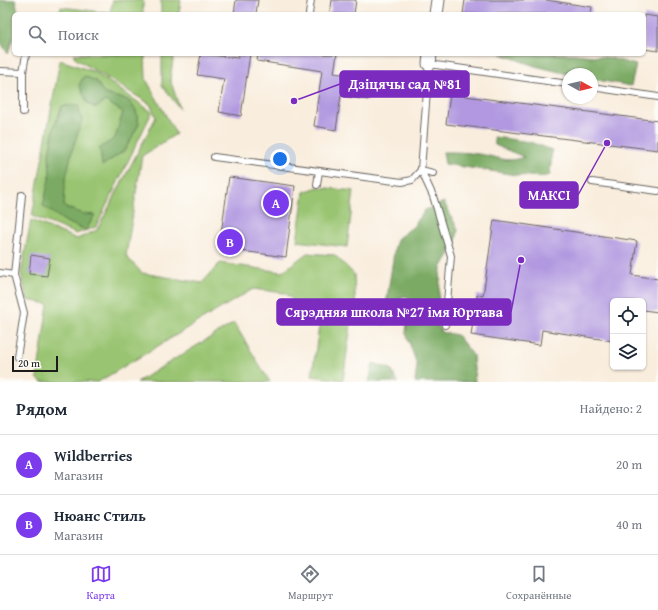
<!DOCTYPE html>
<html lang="ru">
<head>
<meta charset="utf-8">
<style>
  body { margin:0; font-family:"Gentium Book Plus",serif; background:#f2f2f3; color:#1f2937 }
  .controls { position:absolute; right:12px; bottom:12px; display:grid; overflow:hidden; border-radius:6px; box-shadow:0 1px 3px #0004 }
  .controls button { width:36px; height:36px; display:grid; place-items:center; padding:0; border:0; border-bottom:1px solid #e0e1e3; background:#fff; color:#1f2937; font:20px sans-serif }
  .compass { position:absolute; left:562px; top:68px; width:36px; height:36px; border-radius:50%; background:#fff; box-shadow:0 1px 3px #0004; rotate:98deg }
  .scale { position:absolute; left:12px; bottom:10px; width:46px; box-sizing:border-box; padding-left:4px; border:2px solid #1c1c1c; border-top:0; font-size:11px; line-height:14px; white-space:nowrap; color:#1c1c1c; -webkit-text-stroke:3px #fdfcf7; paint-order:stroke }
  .you { position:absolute; left:280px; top:159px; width:14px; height:14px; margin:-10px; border:3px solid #fff; border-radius:50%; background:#1a73e8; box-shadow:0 0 0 6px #1a73e833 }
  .badge { display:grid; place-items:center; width:26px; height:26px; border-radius:50%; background:#7c3aed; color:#fff; font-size:13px; font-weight:700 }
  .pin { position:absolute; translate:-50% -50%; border:2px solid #fff; box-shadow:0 1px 4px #0006 }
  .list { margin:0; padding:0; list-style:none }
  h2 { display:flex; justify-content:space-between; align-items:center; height:52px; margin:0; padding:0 16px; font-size:17px }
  h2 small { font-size:13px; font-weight:400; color:#747a83 }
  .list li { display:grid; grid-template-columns:26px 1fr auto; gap:12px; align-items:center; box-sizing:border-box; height:60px; padding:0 16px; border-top:1px solid #e0e1e3 }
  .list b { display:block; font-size:15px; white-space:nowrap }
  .list p { margin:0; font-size:13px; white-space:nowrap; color:#747a83 }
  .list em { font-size:13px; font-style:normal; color:#747a83 }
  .icon { flex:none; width:22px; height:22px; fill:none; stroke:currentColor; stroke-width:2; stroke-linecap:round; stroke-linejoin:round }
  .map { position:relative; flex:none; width:658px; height:382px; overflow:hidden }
  .search { position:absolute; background:#fff; box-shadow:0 1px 3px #0004; left:12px; right:12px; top:12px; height:44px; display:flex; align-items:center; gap:10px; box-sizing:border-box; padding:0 14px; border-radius:6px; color:#747a83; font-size:15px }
  .sheet { height:172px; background:#fff }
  nav { display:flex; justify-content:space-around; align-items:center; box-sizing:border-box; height:56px; border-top:1px solid #e0e1e3; background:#fff; font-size:11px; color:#747a83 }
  nav a { display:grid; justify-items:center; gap:2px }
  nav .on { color:#7c3aed }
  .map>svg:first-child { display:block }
  .green { fill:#99c471; stroke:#5a7046 }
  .forest { fill:#7aaa63; stroke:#4b6340 }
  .building { fill:#b198e0 }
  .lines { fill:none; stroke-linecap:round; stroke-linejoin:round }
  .service-casing { stroke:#696560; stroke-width:8 }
  .minor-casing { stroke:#696560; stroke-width:15 }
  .service { stroke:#fff; stroke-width:6 }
  .minor { stroke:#fff; stroke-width:13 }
  .leader { fill:none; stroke:#7b2cbf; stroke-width:1.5 }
  .callout-dot { fill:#7b2cbf; stroke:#fdfcf7; stroke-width:1.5 }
  .callout { fill:#7b2cbf; stroke:#7b2cbf; stroke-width:1.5 }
  .callout-label { font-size:14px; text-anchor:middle; font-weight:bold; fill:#fff }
</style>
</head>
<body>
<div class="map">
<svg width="658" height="382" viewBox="0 0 658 382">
  <rect width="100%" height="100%" fill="#fdfcf7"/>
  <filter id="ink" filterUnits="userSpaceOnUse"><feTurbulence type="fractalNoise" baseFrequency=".025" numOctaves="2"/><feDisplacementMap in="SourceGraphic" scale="8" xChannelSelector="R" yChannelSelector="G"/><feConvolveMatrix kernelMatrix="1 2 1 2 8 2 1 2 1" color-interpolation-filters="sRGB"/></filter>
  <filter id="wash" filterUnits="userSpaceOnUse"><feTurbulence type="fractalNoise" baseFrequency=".012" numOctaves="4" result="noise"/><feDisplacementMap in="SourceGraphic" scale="16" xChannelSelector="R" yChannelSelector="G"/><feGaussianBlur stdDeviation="0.9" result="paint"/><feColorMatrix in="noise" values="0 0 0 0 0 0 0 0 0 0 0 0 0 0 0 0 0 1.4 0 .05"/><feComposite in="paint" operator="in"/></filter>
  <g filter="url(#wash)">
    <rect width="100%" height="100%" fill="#f9eddd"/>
    <g class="green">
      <path d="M 113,0 L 143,0 L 143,14 L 59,14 L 61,7 L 110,13 Z"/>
      <path d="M 161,0 L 181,0 L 179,14 L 161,14 Z"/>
      <path d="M 73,54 L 145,54 L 146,79 L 176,134 L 142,156 L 126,256 L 142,273 L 202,283 L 220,263 L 282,272 L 307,253 L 335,255 L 354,274 L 356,317 L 340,315 L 352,317 L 343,380 L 312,376 L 321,312 L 304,310 L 285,293 L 253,289 L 98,382 L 42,382 L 37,378 L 48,304 L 27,300 L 21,273 L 31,220 L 77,239 L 97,230 L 156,117 L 150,104 L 76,59 Z"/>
      <path d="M 162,54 L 174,54 L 170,79 L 180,109 L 162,85 Z"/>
      <path d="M 60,60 L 95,72 L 152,112 L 96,227 L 76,234 L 32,216 Z"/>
      <path d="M 318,187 L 354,191 L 347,247 L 297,241 L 304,192 Z"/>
      <path d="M 234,323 L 270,382 L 137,382 Z"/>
    </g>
    <g class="forest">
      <path d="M 0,0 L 16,0 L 18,14 L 14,14 L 14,34 L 8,54 L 0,41 Z"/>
      <path d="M 501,54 L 575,54 L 610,58 L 636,65 L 631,86 L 592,79 L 592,74 L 568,74 L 535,66 Z"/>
      <path d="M 84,76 L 96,81 L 105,94 L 128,100 L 136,110 L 139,124 L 125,150 L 102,166 L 100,148 L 115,138 L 123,112 L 105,101 L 96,108 L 88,104 L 79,85 Z"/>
      <path d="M 78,105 L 82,120 L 72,151 L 65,182 L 64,207 L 84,214 L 95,215 L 86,230 L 66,222 L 43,206 L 50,175 L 49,153 L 54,127 L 62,106 Z"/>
      <path d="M 494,137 L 530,142 L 552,150 L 550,175 L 541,177 L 516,175 L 445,164 L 443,152 C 455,152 466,152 478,154 C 497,156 504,164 524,157 L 495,145 Z"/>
      <path d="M 444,202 L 458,230 L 455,245 L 441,268 L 437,320 L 441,332 L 457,335 L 473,355 L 475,382 L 415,382 L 417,365 L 406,333 L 409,300 L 407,296 L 399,298 L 390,320 L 383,325 L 395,246 L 398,238 L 414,226 L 425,210 Z"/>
      <path d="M 373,363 L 391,369 L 397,381 L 399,382 L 369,382 Z"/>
    </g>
    <g id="blocks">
      <g class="building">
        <path d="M 236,0 L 258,0 L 256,14 L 234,14 Z"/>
        <path d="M 332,0 L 356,0 L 354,14 L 330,14 Z"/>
        <path d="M 465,0 L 546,0 L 592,7 L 591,14 L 463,14 Z"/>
        <path d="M 644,15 L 658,17 L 658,51 L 644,49 Z"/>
        <path d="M 201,54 L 238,58 L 239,54 L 250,54 L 241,116 L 219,112 L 224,79 L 197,75 Z"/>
        <path d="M 258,54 L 337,54 L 334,73 L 371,78 L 368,100 L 341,96 L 336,130 L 314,126 L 322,71 L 257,61 Z"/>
        <path d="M 450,94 L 658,121 L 658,150 L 446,124 Z"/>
        <path d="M 229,177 L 295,186 L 286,257 L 219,248 Z"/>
        <path d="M 494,220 L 637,241 L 632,275 L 658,279 L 658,312 L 643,310 L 643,301 L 613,301 L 613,341 L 542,330 L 540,345 L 471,335 L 477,295 L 483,296 Z"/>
        <path d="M 31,255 L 50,258 L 47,276 L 29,274 Z"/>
      </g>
    </g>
  </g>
  <g filter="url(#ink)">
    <use href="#blocks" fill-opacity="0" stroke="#696560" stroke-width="1"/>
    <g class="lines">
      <g class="service-casing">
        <g id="service">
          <path d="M 309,14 L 311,0"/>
          <path d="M 0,71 L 23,72"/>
          <path d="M 592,87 L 658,97"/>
          <path d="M 23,112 L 23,72 L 26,54"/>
          <path d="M 214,157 L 402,182 L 412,180 L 421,170"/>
          <path d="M 421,170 L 433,173"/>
          <path d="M 592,182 L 658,191"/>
          <path d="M 317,185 L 319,171"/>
          <path d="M 0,273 L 14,275 L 24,313 L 17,357"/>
          <path d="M 14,275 L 22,195"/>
          <path d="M 445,325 L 451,256 L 433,196 L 421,170 L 429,64 L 568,84"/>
        </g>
      </g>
      <g class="minor-casing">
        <g id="minor">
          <path d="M 436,14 L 438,0"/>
          <path d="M 429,64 L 430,54"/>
        </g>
      </g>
      <use href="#service" class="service"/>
      <use href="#minor" class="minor"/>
    </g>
  </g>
  <path class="leader" d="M294 101L340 84M607 143L578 195M521 260L511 312"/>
  <g class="callout-dot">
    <circle cx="294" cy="101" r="4"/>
    <circle cx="607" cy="143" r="4"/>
    <circle cx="521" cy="260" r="4"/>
  </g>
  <g class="callout">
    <rect x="340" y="71" width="129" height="26" rx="4"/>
    <rect x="520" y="182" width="58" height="26" rx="4"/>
    <rect x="277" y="299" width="234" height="26" rx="4"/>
  </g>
  <g class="callout-label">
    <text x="405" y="89">Дзіцячы сад №81</text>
    <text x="549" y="200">МАКСІ</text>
    <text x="394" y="317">Сярэдняя школа №27 імя Юртава</text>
  </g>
</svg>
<div class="controls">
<button><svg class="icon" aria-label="locate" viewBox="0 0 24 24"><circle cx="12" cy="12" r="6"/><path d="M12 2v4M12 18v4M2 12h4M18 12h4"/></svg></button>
<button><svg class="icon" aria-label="layers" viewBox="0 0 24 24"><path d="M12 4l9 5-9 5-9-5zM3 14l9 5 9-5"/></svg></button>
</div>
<svg class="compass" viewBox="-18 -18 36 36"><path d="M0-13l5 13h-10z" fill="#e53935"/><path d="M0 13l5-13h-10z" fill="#747a83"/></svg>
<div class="scale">20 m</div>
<div class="you"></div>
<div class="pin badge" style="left:276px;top:203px">A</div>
<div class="pin badge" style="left:230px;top:242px">B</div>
<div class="search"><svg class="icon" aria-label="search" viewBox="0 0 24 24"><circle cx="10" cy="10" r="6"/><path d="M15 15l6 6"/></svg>Поиск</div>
</div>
<section class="sheet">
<h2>Рядом<small>Найдено: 2</small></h2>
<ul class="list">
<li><span class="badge">A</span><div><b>Wildberries</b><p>Магазин</p></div><em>20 m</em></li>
<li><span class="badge">B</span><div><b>Нюанс Стиль</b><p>Магазин</p></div><em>40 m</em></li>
</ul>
</section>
<nav>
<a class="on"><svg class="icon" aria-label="map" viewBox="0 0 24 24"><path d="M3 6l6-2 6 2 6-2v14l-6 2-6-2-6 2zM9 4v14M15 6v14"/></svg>Карта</a>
<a><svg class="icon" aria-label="directions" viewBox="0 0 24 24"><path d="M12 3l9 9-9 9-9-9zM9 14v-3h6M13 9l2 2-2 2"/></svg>Маршрут</a>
<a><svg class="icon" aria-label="saved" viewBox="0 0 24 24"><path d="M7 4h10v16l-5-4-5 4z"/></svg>Сохранённые</a>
</nav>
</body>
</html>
